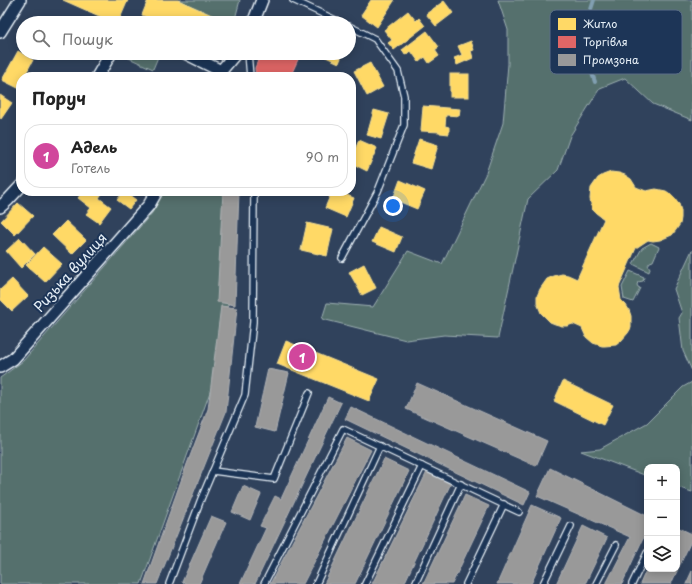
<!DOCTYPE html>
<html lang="uk">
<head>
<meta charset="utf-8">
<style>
  body { margin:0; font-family:"Playpen Sans",sans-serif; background:#f6f6f6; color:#222 }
  .controls { position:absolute; right:12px; bottom:12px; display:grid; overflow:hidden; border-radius:8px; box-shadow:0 2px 10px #0003 }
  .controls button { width:36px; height:36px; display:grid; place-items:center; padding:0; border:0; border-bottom:1px solid #e0e0e0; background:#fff; color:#222; font:20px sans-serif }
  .you { position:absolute; left:393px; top:206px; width:14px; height:14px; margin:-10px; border:3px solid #fff; border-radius:50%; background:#1a73e8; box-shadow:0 0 0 6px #1a73e833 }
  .badge { display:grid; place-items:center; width:26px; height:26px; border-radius:50%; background:#1a73e8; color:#fff; font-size:13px; font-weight:700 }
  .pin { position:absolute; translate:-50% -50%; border:2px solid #fff; box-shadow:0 1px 4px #0006 }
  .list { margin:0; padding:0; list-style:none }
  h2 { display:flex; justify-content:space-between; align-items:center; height:52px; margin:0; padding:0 16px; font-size:17px }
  h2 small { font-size:13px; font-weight:400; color:#767676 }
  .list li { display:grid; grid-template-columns:26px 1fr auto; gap:12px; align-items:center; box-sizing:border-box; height:64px; margin:0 8px 8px; padding:0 8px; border:1px solid #e0e0e0; border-radius:16px }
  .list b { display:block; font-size:15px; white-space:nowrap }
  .list p { margin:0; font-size:13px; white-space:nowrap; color:#767676 }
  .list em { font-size:13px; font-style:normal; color:#767676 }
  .icon { flex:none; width:22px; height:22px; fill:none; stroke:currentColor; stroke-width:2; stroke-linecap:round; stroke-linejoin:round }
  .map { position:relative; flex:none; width:692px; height:584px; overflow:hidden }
  .search { position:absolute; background:#fff; box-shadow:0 2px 10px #0003; left:16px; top:16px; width:340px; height:44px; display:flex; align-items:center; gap:10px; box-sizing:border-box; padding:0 14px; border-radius:22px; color:#767676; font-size:15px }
  .panel { position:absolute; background:#fff; box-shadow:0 2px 10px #0003; left:16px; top:72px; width:340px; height:124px; border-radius:16px }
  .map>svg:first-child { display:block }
  .green { fill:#55706d; stroke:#9eb0b2 }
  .homes { fill:#ffd966; stroke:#f8e092 }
  .shops { fill:#e06666; stroke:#e29092 }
  .industry { fill:#999; stroke:#b1b3b6 }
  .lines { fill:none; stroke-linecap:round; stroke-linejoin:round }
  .stream { stroke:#819fb1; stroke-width:4 }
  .lane-casing { stroke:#e8f1f8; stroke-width:8 }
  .street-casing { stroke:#e8f1f8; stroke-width:14 }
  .lane { stroke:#1d3557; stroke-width:5.5 }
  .street { stroke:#1d3557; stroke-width:11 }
  .labels { text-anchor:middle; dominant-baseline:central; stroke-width:4; stroke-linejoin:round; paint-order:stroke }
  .street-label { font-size:14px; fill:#e8f1f8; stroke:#1d3557 }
  .key { fill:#1d3557; stroke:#5a6d87; stroke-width:1 }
  .key-label { font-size:11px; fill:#e8f1f8 }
</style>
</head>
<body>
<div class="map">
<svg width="692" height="584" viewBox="0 0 692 584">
  <rect width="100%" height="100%" fill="#30425c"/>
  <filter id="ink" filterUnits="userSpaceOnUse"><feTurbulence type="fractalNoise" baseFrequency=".025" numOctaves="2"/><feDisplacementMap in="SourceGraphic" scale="8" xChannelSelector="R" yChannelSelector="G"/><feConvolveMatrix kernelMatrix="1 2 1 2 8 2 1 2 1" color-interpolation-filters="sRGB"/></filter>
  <g filter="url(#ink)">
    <g class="green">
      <path d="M 178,0 L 240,0 L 235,19 L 225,21 Z"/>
      <path d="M 498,0 L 692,0 L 692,120 L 653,104 L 625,78 L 600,88 L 570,136 L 558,170 L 528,199 L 498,338 L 444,335 L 406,340 L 322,319 L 327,303 L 373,307 L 408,251 L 442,264 L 486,173 L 503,123 L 508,64 L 508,30 Z"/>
      <path d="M 121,53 L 148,53 L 158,57 L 153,69 L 120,54 Z"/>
      <path d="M 164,191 L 235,191 L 230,295 L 214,381 L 141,584 L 0,584 L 0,378 L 23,361 L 152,213 Z"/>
      <path d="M 651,243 L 659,247 L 653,261 L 650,262 L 648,265 L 650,268 L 649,272 L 633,264 L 642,248 Z"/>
      <path d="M 692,250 L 692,371 L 683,351 L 679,318 L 682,313 L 674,289 Z"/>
      <path d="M 630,271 L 644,277 L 643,281 L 638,282 L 637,285 L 638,287 L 640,288 L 633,302 L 624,299 L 622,287 Z"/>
      <path d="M 692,382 L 692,492 L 677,487 L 677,467 L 647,467 L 647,476 L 581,451 L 600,449 L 647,423 L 683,387 Z"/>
    </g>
    <g class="homes">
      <path d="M 63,0 L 128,0 L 118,23 L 115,23 Z"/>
      <path d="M 148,0 L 178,0 L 225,21 L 224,23 L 160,23 L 142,15 Z"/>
      <path d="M 371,0 L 393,0 L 394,1 L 377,27 L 361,15 Z"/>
      <path d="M 444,1 L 453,13 L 436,26 L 426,14 Z"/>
      <path d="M 408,11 L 416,21 L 419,18 L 425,26 L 394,50 L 388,43 L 392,40 L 384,30 Z"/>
      <path d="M 427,31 L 439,47 L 435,50 L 439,56 L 429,63 L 425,57 L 419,62 L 411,51 L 405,55 L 402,50 Z"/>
      <path d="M 471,41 L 474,50 L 471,51 L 473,58 L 457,65 L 454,58 L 462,55 L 458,46 Z"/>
      <path d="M 18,51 L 33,60 L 24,77 L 21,77 L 21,83 L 18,88 L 2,80 Z"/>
      <path d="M 317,53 L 343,53 L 339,63 Z"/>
      <path d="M 370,63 L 383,87 L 367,96 L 354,71 Z"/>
      <rect x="450" y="74" width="19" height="23"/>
      <path d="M 0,95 L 12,103 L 1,119 L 0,118 Z"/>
      <path d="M 423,106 L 460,109 L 459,116 L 446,115 L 445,126 L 449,127 L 449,134 L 440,133 L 440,132 L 421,131 Z"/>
      <path d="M 374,110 L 389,114 L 381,139 L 367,135 Z"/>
      <path d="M 419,139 L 438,145 L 431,169 L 411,163 Z"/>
      <path d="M 359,140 L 377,148 L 367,171 L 351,163 L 351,159 Z"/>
      <path d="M 611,172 L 619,173 L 625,175 L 631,179 L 636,187 L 646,191 L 656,189 L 666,191 L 669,193 L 675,198 L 679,204 L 681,211 L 681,218 L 680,224 L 676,230 L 672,235 L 660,240 L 653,241 L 648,240 L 636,248 L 619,287 L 621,300 L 626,305 L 629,310 L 631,316 L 631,328 L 628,333 L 621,341 L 616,345 L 605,346 L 602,346 L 593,343 L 586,337 L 582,328 L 573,324 L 567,326 L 562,326 L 555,324 L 550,322 L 541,313 L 537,303 L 537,296 L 540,289 L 547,279 L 554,276 L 562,274 L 568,275 L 577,279 L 604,219 L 596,213 L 592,209 L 590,199 L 591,188 L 598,178 L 603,175 Z"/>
      <path d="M 400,180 L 425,191 L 417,209 L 393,199 Z"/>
      <path d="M 83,191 L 101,191 L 103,192 L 99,198 L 111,207 L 99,223 L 86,214 L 91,208 L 78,198 Z"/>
      <path d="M 124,191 L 136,200 L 129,209 L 117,200 Z"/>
      <path d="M 332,191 L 337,191 L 354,198 L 346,217 L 325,208 Z"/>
      <path d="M 18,203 L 33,216 L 15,235 L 1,221 Z"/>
      <path d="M 66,221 L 86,240 L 72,254 L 52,235 Z"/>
      <path d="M 307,223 L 333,229 L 327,256 L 301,250 Z"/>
      <path d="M 379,227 L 402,237 L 396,252 L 372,242 Z"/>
      <path d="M 20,238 L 35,254 L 21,268 L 6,251 Z"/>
      <path d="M 43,247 L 62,264 L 45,282 L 26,265 Z"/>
      <path d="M 364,264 L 376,288 L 362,295 L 349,272 Z"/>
      <path d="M 12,279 L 28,296 L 12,311 L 0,299 L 0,290 Z"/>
      <path d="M 286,341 L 379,379 L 369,401 L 277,364 Z"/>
      <path d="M 563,381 L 613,405 L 603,425 L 554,401 Z"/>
    </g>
    <path class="shops" d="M 261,53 L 301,53 L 290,77 L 256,77 L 255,68 Z"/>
    <g class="industry">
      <path d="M 223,191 L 239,191 L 235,305 L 217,302 Z"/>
      <path d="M 221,306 L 237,308 L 226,412 L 157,584 L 144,584 L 187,464 L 208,409 Z"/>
      <path d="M 268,369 L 289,373 L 275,432 L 255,427 Z"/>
      <path d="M 417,383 L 547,441 L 536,466 L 406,409 Z"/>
      <path d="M 328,397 L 341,403 L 255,584 L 240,584 L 266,528 L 260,526 L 275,496 L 281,499 Z"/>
      <path d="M 351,407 L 530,492 L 524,505 L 345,419 Z"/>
      <path d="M 347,438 L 371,450 L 303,584 L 270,584 Z"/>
      <path d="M 384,459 L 409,471 L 355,584 L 324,584 Z"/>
      <path d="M 550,468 L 647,516 L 647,530 L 622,584 L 606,584 L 630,537 L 537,496 Z"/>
      <path d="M 427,472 L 451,483 L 404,584 L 372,584 Z"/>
      <path d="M 243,486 L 261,494 L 250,520 L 232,512 Z"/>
      <path d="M 465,495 L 489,506 L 452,584 L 423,584 Z"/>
      <path d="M 532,505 L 561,518 L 531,584 L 497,584 Z"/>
      <path d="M 211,516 L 226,522 L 199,584 L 187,584 L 182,582 Z"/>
      <path d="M 583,526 L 607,538 L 585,584 L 556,584 Z"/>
      <path d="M 677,527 L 692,534 L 692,539 L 671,584 L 640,584 L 647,568 L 677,569 Z"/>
      <path d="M 692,571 L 692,584 L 686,584 Z"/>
    </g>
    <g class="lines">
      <path class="stream" d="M 594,0 L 585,28 L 584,50 L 595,82"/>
      <g class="lane-casing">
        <g id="lane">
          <path d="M 293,0 L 342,23"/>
          <path d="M 248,53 L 250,77"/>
          <path d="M 342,258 L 378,191 L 404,125 L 404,96 L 398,71 L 375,39 L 349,26"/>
          <path d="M 213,471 L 274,479 L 309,393"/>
          <path d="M 169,584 L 201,499 L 245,395 L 253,322 L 254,191"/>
          <path d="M 264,584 L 343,429 L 519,512"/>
          <path d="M 316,584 L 380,446"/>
          <path d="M 365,584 L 422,466"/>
          <path d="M 415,584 L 461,484"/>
          <path d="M 466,584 L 504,504"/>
          <path d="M 543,584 L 571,526"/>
          <path d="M 596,584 L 616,545"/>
          <path d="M 632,584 L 647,553"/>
        </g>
      </g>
      <g class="street-casing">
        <g id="street">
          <path d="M 253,23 L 262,0"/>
          <path d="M 0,32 L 20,0"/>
          <path d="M 185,53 L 221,71"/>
          <path d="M 218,76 L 221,71 L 236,53"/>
          <path d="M 97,77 L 111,53"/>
          <path d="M 0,207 L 8,200 L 21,186"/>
          <path d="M 0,367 L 13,359 L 149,205 L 157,191"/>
        </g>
      </g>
      <use href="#lane" class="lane"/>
      <use href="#street" class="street"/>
    </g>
  </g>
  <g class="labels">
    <g class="street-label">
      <text transform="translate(70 272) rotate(-48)">Ризька вулиця</text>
    </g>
  </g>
  <rect x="550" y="10" width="132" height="64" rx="6" class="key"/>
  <rect x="558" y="18" width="18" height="12" fill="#ffd966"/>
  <rect x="558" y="36" width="18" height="12" fill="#e06666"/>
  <rect x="558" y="54" width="18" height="12" fill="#999"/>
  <g class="key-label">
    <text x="583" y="28">Житло</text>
    <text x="583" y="46">Торгівля</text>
    <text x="583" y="64">Промзона</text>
  </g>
</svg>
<div class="controls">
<button>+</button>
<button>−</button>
<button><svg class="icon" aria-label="layers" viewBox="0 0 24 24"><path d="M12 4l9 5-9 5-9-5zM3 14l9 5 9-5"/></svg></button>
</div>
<div class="you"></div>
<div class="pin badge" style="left:302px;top:357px;background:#d1479c">1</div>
<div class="search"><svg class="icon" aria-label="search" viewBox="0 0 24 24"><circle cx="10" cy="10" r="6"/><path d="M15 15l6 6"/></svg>Пошук</div>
<section class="panel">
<h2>Поруч<small></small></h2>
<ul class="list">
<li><span class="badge" style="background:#d1479c">1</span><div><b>Адель</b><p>Готель</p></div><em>90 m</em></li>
</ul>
</section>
</div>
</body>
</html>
